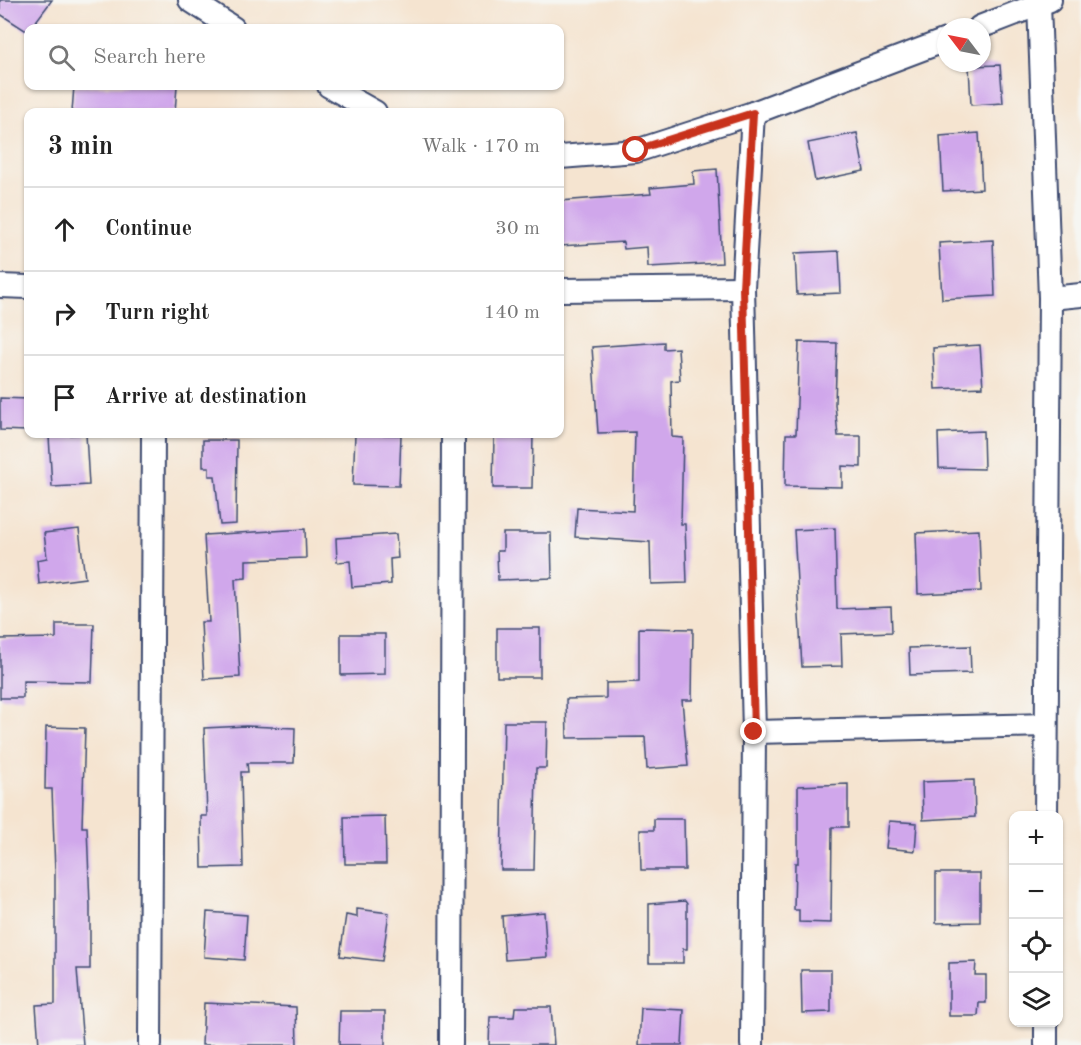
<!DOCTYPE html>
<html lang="en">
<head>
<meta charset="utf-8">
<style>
  body { margin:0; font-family:"Old Standard TT",serif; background:#f2f2f2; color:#222 }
  .controls { position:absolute; right:18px; bottom:18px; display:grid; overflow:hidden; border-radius:12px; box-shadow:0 2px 4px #0004 }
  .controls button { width:54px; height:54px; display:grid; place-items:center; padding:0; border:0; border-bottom:2px solid #e0e0e0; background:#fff; color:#222; font:30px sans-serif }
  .compass { position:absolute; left:937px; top:18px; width:54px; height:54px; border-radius:50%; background:#fff; box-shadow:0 2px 4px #0004; rotate:302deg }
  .stop { position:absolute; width:18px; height:18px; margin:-14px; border:4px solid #c8321e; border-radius:50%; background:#fff }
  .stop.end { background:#c8321e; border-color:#fff; box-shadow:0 2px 6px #0008 }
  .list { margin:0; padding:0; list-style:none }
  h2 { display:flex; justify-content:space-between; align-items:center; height:78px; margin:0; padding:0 24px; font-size:26px }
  h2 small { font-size:20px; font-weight:400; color:#767676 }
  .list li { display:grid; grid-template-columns:39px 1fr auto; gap:18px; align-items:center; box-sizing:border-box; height:84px; padding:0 24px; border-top:2px solid #e0e0e0 }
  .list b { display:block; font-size:22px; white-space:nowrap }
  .list em { font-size:20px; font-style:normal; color:#767676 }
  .icon { flex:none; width:33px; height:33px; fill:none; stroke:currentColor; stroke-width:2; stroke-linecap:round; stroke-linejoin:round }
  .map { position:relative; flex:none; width:1081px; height:1045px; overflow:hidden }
  .search { position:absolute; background:#fff; box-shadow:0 2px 4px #0004; left:24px; top:24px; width:540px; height:66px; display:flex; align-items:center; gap:15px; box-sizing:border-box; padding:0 21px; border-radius:12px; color:#767676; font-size:22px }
  .panel { position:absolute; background:#fff; box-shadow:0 2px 4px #0004; left:24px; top:108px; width:540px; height:330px; border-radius:12px }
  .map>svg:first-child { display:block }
  .building { fill:#d0a7eb }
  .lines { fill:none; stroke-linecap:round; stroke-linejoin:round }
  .street-casing { stroke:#3c4a6f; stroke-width:26 }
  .street { stroke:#fff; stroke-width:22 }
  .route { stroke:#c8321e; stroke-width:8 }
</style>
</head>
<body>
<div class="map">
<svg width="1081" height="1045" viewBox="0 0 1081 1045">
  <rect width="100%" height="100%" fill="#f6f6f2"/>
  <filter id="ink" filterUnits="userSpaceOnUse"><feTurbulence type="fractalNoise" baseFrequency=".0167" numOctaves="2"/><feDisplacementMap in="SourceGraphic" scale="12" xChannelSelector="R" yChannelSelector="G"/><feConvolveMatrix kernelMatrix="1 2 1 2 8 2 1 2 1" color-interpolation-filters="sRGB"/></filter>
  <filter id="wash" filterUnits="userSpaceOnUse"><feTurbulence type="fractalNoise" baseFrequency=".008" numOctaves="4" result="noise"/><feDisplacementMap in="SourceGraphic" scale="24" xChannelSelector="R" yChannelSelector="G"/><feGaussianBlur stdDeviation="1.35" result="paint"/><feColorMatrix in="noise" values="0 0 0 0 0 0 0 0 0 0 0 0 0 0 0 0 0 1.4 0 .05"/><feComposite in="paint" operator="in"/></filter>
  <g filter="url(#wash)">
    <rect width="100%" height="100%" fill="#f5e4d0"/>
    <g id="blocks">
      <g class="building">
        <path d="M 0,0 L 52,0 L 28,32 L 0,14 Z"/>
        <path d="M 1000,65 L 1003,103 L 971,105 L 969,66 Z"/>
        <path d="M 74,86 L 177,86 L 175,112 L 72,112 Z"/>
        <path d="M 857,133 L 864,171 L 815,181 L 808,143 Z"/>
        <path d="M 979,133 L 982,189 L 943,191 L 940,136 Z"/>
        <path d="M 717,169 L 722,263 L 648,267 L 647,247 L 624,249 L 623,242 L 560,246 L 560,201 L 651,194 L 650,188 L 694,184 L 693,171 Z"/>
        <path d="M 993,240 L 995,296 L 942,299 L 939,243 Z"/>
        <path d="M 839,251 L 841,293 L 797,295 L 795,253 Z"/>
        <path d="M 664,342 L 664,349 L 678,348 L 680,380 L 671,381 L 672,437 L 683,438 L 681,524 L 685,524 L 687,583 L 651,584 L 650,542 L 575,537 L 577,508 L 633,511 L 635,432 L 598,433 L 592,347 Z"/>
        <path d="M 799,342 L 837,343 L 835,404 L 838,436 L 861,436 L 861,467 L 842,466 L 842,487 L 785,486 L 786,434 L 796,434 Z"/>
        <path d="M 980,345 L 983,387 L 935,389 L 933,348 Z"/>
        <path d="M 0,398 L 28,399 L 27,431 L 0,430 Z"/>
        <path d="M 983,431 L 984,469 L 939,468 L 938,433 Z"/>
        <path d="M 86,434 L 89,485 L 52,487 L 49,436 Z"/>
        <path d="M 355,434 L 401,435 L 399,486 L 353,485 Z"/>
        <path d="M 494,434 L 533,434 L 532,488 L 493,488 Z"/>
        <path d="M 203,440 L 237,440 L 236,524 L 220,525 L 215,476 L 209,476 L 209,467 L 203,467 Z"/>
        <path d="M 835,528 L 837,609 L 891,607 L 892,632 L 841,634 L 842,666 L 802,667 L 794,530 Z"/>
        <path d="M 79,529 L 85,578 L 39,584 L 37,560 L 47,558 L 44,533 Z"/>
        <path d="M 305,529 L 306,558 L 246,560 L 246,578 L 235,579 L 240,677 L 204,679 L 201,622 L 209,622 L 204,535 Z"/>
        <path d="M 979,530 L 981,591 L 918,594 L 916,533 Z"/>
        <path d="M 503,533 L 551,533 L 552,578 L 498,580 L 497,551 L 503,551 Z"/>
        <path d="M 396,534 L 398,558 L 390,559 L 391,584 L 352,587 L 350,561 L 337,562 L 336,538 Z"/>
        <path d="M 56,624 L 94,624 L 92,682 L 23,681 L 23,698 L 0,698 L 0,639 L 56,638 Z"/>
        <rect x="497" y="628" width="43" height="49"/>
        <path d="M 639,628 L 693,629 L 692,700 L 682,700 L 688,766 L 647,769 L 645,737 L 567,738 L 566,699 L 606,698 L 606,683 L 639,682 Z"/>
        <path d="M 341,634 L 385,634 L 385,674 L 341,675 Z"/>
        <path d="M 970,646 L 971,673 L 910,675 L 909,648 Z"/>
        <path d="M 504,722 L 547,722 L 546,768 L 536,768 L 534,870 L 501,870 Z"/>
        <path d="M 246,726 L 295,728 L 294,763 L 247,763 L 248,772 L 241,772 L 243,867 L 202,868 L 201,816 L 207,816 L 204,728 Z"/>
        <path d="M 46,727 L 85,728 L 82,827 L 87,827 L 90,906 L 90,969 L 77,969 L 83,1045 L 39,1045 L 36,1005 L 55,1004 L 55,872 L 52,789 L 45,789 Z"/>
        <path d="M 974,780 L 975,817 L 923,820 L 922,782 Z"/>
        <path d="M 848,784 L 848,827 L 832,827 L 831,923 L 799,922 L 799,910 L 794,910 L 795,863 L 798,863 L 798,786 Z"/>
        <path d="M 385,816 L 386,864 L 345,864 L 344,817 Z"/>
        <path d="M 654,819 L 684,819 L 685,870 L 641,870 L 640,830 L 654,830 Z"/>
        <path d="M 889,821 L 917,823 L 915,851 L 886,848 Z"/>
        <path d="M 936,873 L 980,873 L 980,922 L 936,923 Z"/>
        <path d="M 685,901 L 687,904 L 687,949 L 683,949 L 683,963 L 649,963 L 649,904 Z"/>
        <path d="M 357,909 L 389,913 L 382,961 L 340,956 L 346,915 L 357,917 Z"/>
        <path d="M 207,912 L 247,915 L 244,960 L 204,957 Z"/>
        <path d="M 544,912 L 547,957 L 505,960 L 502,916 Z"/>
        <path d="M 976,962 L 975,975 L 986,975 L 986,1003 L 979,1003 L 978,1016 L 949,1016 L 949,963 Z"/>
        <path d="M 801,970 L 831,970 L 831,1012 L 802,1013 Z"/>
        <path d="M 204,1003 L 296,1007 L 297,1045 L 202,1045 Z"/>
        <path d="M 515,1007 L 551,1007 L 554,1045 L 489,1045 L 490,1017 L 514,1017 Z"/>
        <path d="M 641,1008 L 684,1010 L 682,1045 L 639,1045 Z"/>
        <path d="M 340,1011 L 385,1011 L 385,1045 L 339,1045 Z"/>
      </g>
    </g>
  </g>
  <g filter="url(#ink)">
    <use href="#blocks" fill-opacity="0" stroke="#3c4a6f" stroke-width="1.5"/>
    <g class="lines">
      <g class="street-casing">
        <g id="street">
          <path d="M 190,0 L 233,28"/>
          <path d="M 1039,4 L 1050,298 L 1046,816"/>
          <path d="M 980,27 L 1050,0"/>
          <path d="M 329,86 L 375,112"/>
          <path d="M 560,157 L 636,151 L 753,113 L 946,40"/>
          <path d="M 0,286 L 28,287"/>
          <path d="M 560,290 L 743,288"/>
          <path d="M 1050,298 L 1081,295"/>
          <path d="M 754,732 L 1046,725"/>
          <path d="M 1046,1022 L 1046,1045"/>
          <path d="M 150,1045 L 153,434"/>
          <path d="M 451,1045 L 453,434"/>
          <path d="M 752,1045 L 754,732 L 743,288 L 753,113"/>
        </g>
      </g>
      <use href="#street" class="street"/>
    </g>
  </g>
  <g class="lines" filter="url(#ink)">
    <path class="route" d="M 636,150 L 753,113 L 743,288 L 754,732"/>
  </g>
</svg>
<div class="controls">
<button>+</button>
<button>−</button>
<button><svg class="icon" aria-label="locate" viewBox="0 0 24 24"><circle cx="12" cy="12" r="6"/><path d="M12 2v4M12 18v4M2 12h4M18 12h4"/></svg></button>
<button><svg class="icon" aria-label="layers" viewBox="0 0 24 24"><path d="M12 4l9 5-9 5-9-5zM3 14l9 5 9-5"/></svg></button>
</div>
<svg class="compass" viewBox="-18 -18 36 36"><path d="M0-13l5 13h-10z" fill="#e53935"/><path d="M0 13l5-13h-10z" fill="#767676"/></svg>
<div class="stop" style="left:636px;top:150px"></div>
<div class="stop end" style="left:754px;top:732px"></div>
<div class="search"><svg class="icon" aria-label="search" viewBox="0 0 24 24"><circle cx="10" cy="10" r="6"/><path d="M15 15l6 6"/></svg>Search here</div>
<section class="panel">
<h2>3 min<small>Walk · 170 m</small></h2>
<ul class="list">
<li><svg class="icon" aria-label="ahead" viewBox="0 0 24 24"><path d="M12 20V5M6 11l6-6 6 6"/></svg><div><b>Continue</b></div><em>30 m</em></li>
<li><svg class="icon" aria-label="right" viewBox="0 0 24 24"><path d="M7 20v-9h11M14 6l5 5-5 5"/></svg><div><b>Turn right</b></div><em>140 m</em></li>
<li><svg class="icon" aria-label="arrive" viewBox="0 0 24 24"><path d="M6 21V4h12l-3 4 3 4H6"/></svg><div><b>Arrive at destination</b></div></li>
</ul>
</section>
</div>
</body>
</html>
